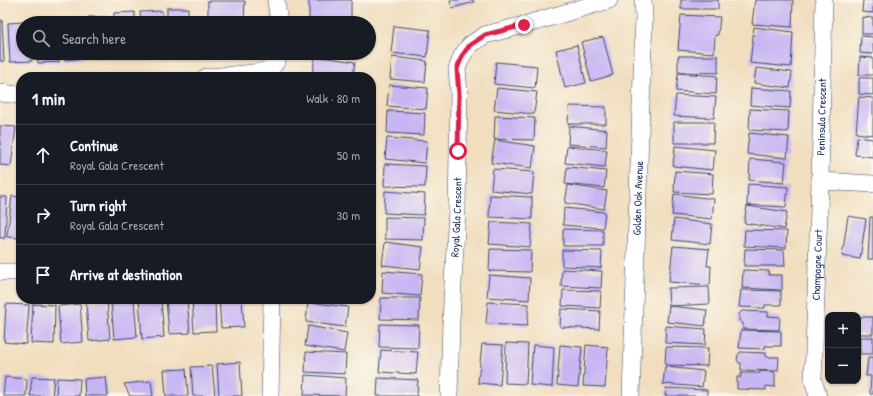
<!DOCTYPE html>
<html lang="en">
<head>
<meta charset="utf-8">
<style>
  body { margin:0; font-family:"Patrick Hand",sans-serif; background:#20242c; color:#f1f3f6 }
  .controls { position:absolute; right:12px; bottom:12px; display:grid; overflow:hidden; border-radius:8px; box-shadow:0 1px 3px #0004 }
  .controls button { width:36px; height:36px; display:grid; place-items:center; padding:0; border:0; border-bottom:1px solid #363941; background:#171b24; color:#f1f3f6; font:20px sans-serif }
  .stop { position:absolute; width:12px; height:12px; margin:-9px; border:3px solid #e11d48; border-radius:50%; background:#fff }
  .stop.end { background:#e11d48; border-color:#fff; box-shadow:0 1px 4px #0008 }
  .list { margin:0; padding:0; list-style:none }
  h2 { display:flex; justify-content:space-between; align-items:center; height:52px; margin:0; padding:0 16px; font-size:17px }
  h2 small { font-size:13px; font-weight:400; color:#9ea1a6 }
  .list li { display:grid; grid-template-columns:26px 1fr auto; gap:12px; align-items:center; box-sizing:border-box; height:60px; padding:0 16px; border-top:1px solid #363941 }
  .list b { display:block; font-size:15px; white-space:nowrap }
  .list p { margin:0; font-size:13px; white-space:nowrap; color:#9ea1a6 }
  .list em { font-size:13px; font-style:normal; color:#9ea1a6 }
  .icon { flex:none; width:22px; height:22px; fill:none; stroke:currentColor; stroke-width:2; stroke-linecap:round; stroke-linejoin:round }
  .map { position:relative; flex:none; width:873px; height:396px; overflow:hidden }
  .search { position:absolute; background:#171b24; box-shadow:0 1px 3px #0004; left:16px; top:16px; width:360px; height:44px; display:flex; align-items:center; gap:10px; box-sizing:border-box; padding:0 14px; border-radius:22px; color:#9ea1a6; font-size:15px }
  .panel { position:absolute; background:#171b24; box-shadow:0 1px 3px #0004; left:16px; top:72px; width:360px; height:232px; border-radius:16px }
  .map>svg:first-child { display:block }
  .building { fill:#c8b5f3 }
  .lines { fill:none; stroke-linecap:round; stroke-linejoin:round }
  .minor-casing { stroke:#3b496d; stroke-width:18 }
  .minor { stroke:#fff; stroke-width:17 }
  .route { stroke:#e11d48; stroke-width:5 }
  .labels { text-anchor:middle; dominant-baseline:central; stroke-width:3.5; stroke-linejoin:round; paint-order:stroke }
  .street-label { font-size:11px; fill:#1b2f5e; stroke:#fbf7ec }
</style>
</head>
<body>
<div class="map">
<svg width="873" height="396" viewBox="0 0 873 396">
  <rect width="100%" height="100%" fill="#fbf7ec"/>
  <filter id="ink" filterUnits="userSpaceOnUse"><feTurbulence type="fractalNoise" baseFrequency=".025" numOctaves="2"/><feDisplacementMap in="SourceGraphic" scale="8" xChannelSelector="R" yChannelSelector="G"/><feConvolveMatrix kernelMatrix="1 2 1 2 8 2 1 2 1" color-interpolation-filters="sRGB"/></filter>
  <filter id="wash" filterUnits="userSpaceOnUse"><feTurbulence type="fractalNoise" baseFrequency=".012" numOctaves="4" result="noise"/><feDisplacementMap in="SourceGraphic" scale="16" xChannelSelector="R" yChannelSelector="G"/><feGaussianBlur stdDeviation="0.9" result="paint"/><feColorMatrix in="noise" values="0 0 0 0 0 0 0 0 0 0 0 0 0 0 0 0 0 1.4 0 .05"/><feComposite in="paint" operator="in"/></filter>
  <g filter="url(#wash)">
    <rect width="100%" height="100%" fill="#f1debf"/>
    <g id="blocks">
      <g class="building">
        <rect x="309" y="0" width="42" height="19"/>
        <path d="M 450,0 L 473,0 L 474,2 L 452,8 Z"/>
        <rect x="681" y="0" width="37" height="9"/>
        <path d="M 755,0 L 793,0 L 792,27 L 752,24 Z"/>
        <path d="M 863,0 L 873,0 L 873,13 L 862,12 Z"/>
        <path d="M 208,1 L 245,1 L 244,23 L 208,23 Z"/>
        <rect x="167" y="8" width="21" height="15"/>
        <path d="M 162,11 L 162,23 L 141,23 L 140,12 Z"/>
        <path d="M 135,12 L 135,23 L 114,23 L 114,13 Z"/>
        <path d="M 681,15 L 720,17 L 718,35 L 715,35 L 714,53 L 678,50 Z"/>
        <path d="M 88,17 L 109,17 L 110,23 L 89,23 Z"/>
        <path d="M 862,17 L 873,18 L 873,34 L 862,34 Z"/>
        <path d="M 82,19 L 82,23 L 61,23 L 60,21 Z"/>
        <path d="M 0,20 L 2,20 L 4,61 L 0,61 Z"/>
        <path d="M 23,22 L 23,53 L 31,53 L 32,61 L 10,62 L 8,23 Z"/>
        <path d="M 394,26 L 430,30 L 427,57 L 391,53 Z"/>
        <path d="M 754,27 L 793,32 L 791,67 L 750,63 Z"/>
        <path d="M 861,36 L 873,37 L 873,54 L 860,53 Z"/>
        <path d="M 603,37 L 613,75 L 591,81 L 581,42 Z"/>
        <path d="M 577,45 L 586,83 L 565,88 L 556,50 Z"/>
        <path d="M 37,53 L 58,53 L 59,62 L 38,63 Z"/>
        <path d="M 64,53 L 85,53 L 86,58 L 64,60 Z"/>
        <path d="M 90,53 L 111,53 L 111,56 L 90,57 Z"/>
        <path d="M 315,56 L 355,62 L 353,77 L 312,77 Z"/>
        <path d="M 678,56 L 718,56 L 718,73 L 678,72 Z"/>
        <path d="M 392,57 L 427,61 L 425,82 L 390,79 Z"/>
        <path d="M 860,57 L 873,58 L 873,75 L 859,75 Z"/>
        <path d="M 496,62 L 537,66 L 535,88 L 494,84 Z"/>
        <path d="M 756,68 L 792,72 L 790,88 L 754,83 Z"/>
        <path d="M 678,73 L 717,76 L 716,94 L 676,91 Z"/>
        <path d="M 859,78 L 873,78 L 873,95 L 859,94 Z"/>
        <path d="M 389,85 L 428,88 L 426,109 L 387,106 Z"/>
        <path d="M 497,88 L 537,92 L 534,114 L 494,110 Z"/>
        <path d="M 751,88 L 791,91 L 790,108 L 750,105 Z"/>
        <path d="M 676,95 L 716,97 L 714,118 L 674,116 Z"/>
        <path d="M 859,97 L 873,98 L 873,135 L 856,133 Z"/>
        <path d="M 569,106 L 606,107 L 606,124 L 568,124 Z"/>
        <path d="M 750,109 L 789,111 L 788,132 L 749,130 Z"/>
        <path d="M 388,111 L 425,113 L 424,135 L 387,133 Z"/>
        <path d="M 495,116 L 535,118 L 534,140 L 494,139 Z"/>
        <path d="M 674,122 L 714,122 L 713,143 L 674,143 Z"/>
        <path d="M 0,126 L 16,127 L 11,166 L 0,165 Z"/>
        <path d="M 569,126 L 607,130 L 606,147 L 568,144 Z"/>
        <path d="M 749,133 L 789,137 L 787,158 L 747,154 Z"/>
        <path d="M 857,137 L 873,139 L 873,157 L 855,155 Z"/>
        <path d="M 387,138 L 427,141 L 425,163 L 385,159 Z"/>
        <path d="M 495,140 L 535,146 L 532,168 L 491,163 Z"/>
        <path d="M 567,146 L 607,150 L 605,167 L 565,163 Z"/>
        <path d="M 675,146 L 715,150 L 713,170 L 673,166 Z"/>
        <path d="M 750,159 L 786,162 L 784,183 L 749,180 Z"/>
        <path d="M 385,164 L 426,166 L 425,187 L 384,186 Z"/>
        <path d="M 567,167 L 606,171 L 604,188 L 565,184 Z"/>
        <path d="M 493,169 L 534,172 L 532,194 L 491,190 Z"/>
        <path d="M 675,171 L 713,174 L 712,194 L 674,192 Z"/>
        <path d="M 748,184 L 788,187 L 786,207 L 747,205 Z"/>
        <path d="M 568,185 L 607,191 L 604,209 L 565,203 Z"/>
        <path d="M 385,191 L 425,194 L 424,215 L 384,213 Z"/>
        <path d="M 674,194 L 714,199 L 712,219 L 672,215 Z"/>
        <path d="M 490,195 L 532,197 L 532,219 L 489,217 Z"/>
        <path d="M 12,196 L 21,197 L 21,238 L 7,237 Z"/>
        <path d="M 0,197 L 7,197 L 5,238 L 0,238 Z"/>
        <path d="M 747,206 L 787,212 L 784,229 L 744,223 Z"/>
        <path d="M 564,208 L 605,212 L 603,228 L 563,225 Z"/>
        <path d="M 848,216 L 866,219 L 860,259 L 842,256 Z"/>
        <path d="M 385,217 L 424,218 L 423,240 L 385,239 Z"/>
        <path d="M 870,217 L 873,217 L 873,259 L 868,259 Z"/>
        <path d="M 674,219 L 712,224 L 710,244 L 672,240 Z"/>
        <path d="M 491,222 L 532,224 L 530,247 L 489,244 Z"/>
        <path d="M 563,229 L 603,230 L 603,246 L 563,246 Z"/>
        <path d="M 745,230 L 787,231 L 786,248 L 744,246 Z"/>
        <path d="M 385,242 L 423,247 L 420,269 L 382,265 Z"/>
        <path d="M 673,246 L 709,249 L 707,266 L 711,266 L 710,285 L 669,282 Z"/>
        <path d="M 490,249 L 531,250 L 530,272 L 489,271 Z"/>
        <path d="M 745,249 L 784,250 L 785,266 L 744,266 Z"/>
        <path d="M 562,250 L 602,251 L 601,268 L 562,266 Z"/>
        <path d="M 562,269 L 602,271 L 601,288 L 561,286 Z"/>
        <path d="M 743,270 L 769,271 L 769,275 L 782,275 L 782,290 L 742,288 Z"/>
        <path d="M 383,271 L 422,274 L 420,296 L 382,293 Z"/>
        <path d="M 489,275 L 530,278 L 529,300 L 487,297 Z"/>
        <path d="M 709,287 L 710,304 L 669,306 L 668,288 Z"/>
        <path d="M 563,290 L 601,291 L 600,308 L 562,306 Z"/>
        <path d="M 741,290 L 781,291 L 781,305 L 765,305 L 765,308 L 739,307 Z"/>
        <path d="M 381,298 L 420,298 L 419,320 L 380,319 Z"/>
        <path d="M 134,299 L 137,337 L 114,339 L 111,301 Z"/>
        <path d="M 139,299 L 161,299 L 164,337 L 142,339 Z"/>
        <path d="M 166,299 L 187,299 L 190,333 L 169,334 Z"/>
        <path d="M 192,299 L 215,299 L 216,331 L 194,332 Z"/>
        <path d="M 219,299 L 242,299 L 244,327 L 221,328 Z"/>
        <path d="M 320,299 L 348,299 L 348,303 L 320,300 Z"/>
        <path d="M 107,301 L 110,339 L 89,341 L 86,303 Z"/>
        <path d="M 308,302 L 348,307 L 345,327 L 306,322 Z"/>
        <path d="M 488,302 L 529,304 L 527,326 L 486,324 Z"/>
        <path d="M 6,304 L 29,305 L 26,344 L 4,342 Z"/>
        <path d="M 33,304 L 55,305 L 54,344 L 31,343 Z"/>
        <path d="M 80,304 L 83,342 L 61,344 L 58,306 Z"/>
        <path d="M 669,306 L 707,310 L 705,326 L 667,322 Z"/>
        <path d="M 561,309 L 600,311 L 599,329 L 560,327 Z"/>
        <path d="M 742,311 L 768,312 L 768,316 L 780,317 L 779,330 L 743,329 L 743,323 L 741,323 L 739,320 L 739,314 Z"/>
        <rect x="858" y="317" width="15" height="17"/>
        <path d="M 380,324 L 419,325 L 418,348 L 379,347 Z"/>
        <path d="M 308,326 L 347,333 L 344,352 L 305,346 Z"/>
        <path d="M 666,326 L 706,329 L 705,345 L 665,343 Z"/>
        <path d="M 741,330 L 781,331 L 781,346 L 765,346 L 765,349 L 739,348 Z"/>
        <rect x="860" y="337" width="13" height="17"/>
        <path d="M 506,343 L 528,344 L 526,384 L 505,383 Z"/>
        <path d="M 482,344 L 503,345 L 500,385 L 478,383 Z"/>
        <path d="M 533,345 L 554,347 L 552,387 L 530,385 Z"/>
        <path d="M 560,345 L 582,347 L 578,387 L 557,385 Z"/>
        <path d="M 586,345 L 608,347 L 605,387 L 583,386 Z"/>
        <path d="M 666,347 L 708,348 L 707,366 L 665,365 Z"/>
        <path d="M 381,350 L 418,352 L 416,374 L 379,372 Z"/>
        <path d="M 306,352 L 346,354 L 345,374 L 305,372 Z"/>
        <path d="M 740,352 L 766,353 L 766,357 L 779,357 L 778,371 L 741,370 L 741,363 L 739,363 L 737,360 L 738,355 Z"/>
        <path d="M 868,357 L 873,357 L 873,394 L 870,394 L 871,376 L 866,376 Z"/>
        <path d="M 240,362 L 242,396 L 219,396 L 217,364 Z"/>
        <path d="M 212,366 L 215,396 L 193,396 L 191,367 Z"/>
        <path d="M 665,367 L 704,371 L 702,387 L 663,384 Z"/>
        <path d="M 186,369 L 188,396 L 166,396 L 164,370 Z"/>
        <path d="M 760,371 L 774,372 L 775,374 L 775,387 L 766,386 L 766,390 L 737,389 L 737,377 L 741,377 L 741,373 L 760,373 Z"/>
        <path d="M 305,375 L 346,378 L 345,396 L 304,395 Z"/>
        <path d="M 5,377 L 27,379 L 26,396 L 3,396 Z"/>
        <path d="M 32,377 L 54,378 L 52,396 L 30,396 Z"/>
        <path d="M 106,377 L 108,396 L 85,396 L 84,379 Z"/>
        <path d="M 57,378 L 80,379 L 79,396 L 56,396 Z"/>
        <path d="M 378,378 L 418,380 L 417,396 L 377,396 Z"/>
        <path d="M 151,381 L 153,396 L 130,396 L 124,384 Z"/>
        <path d="M 666,388 L 707,390 L 707,396 L 665,396 Z"/>
      </g>
    </g>
  </g>
  <g filter="url(#ink)">
    <use href="#blocks" fill-opacity="0" stroke="#3b496d" stroke-width="1"/>
    <g class="lines">
      <g class="minor-casing">
        <g id="minor">
          <path d="M 276,0 L 279,23"/>
          <path d="M 206,77 C 218,76 261,74 270,69 C 275,65 278,59 280,53"/>
          <path d="M 0,93 L 21,95"/>
          <path d="M 820,181 L 873,184"/>
          <path d="M 0,272 L 21,272"/>
          <path d="M 270,396 L 272,299"/>
          <path id="s1" d="M 449,396 L 451,321 L 457,209 L 459,94 L 457,69 L 462,56 L 470,45 L 485,35 L 524,25 L 609,0"/>
          <path id="s2" d="M 631,396 L 644,17 L 643,0"/>
          <path id="s3" d="M 818,396 L 813,380 L 820,181 L 824,0"/>
        </g>
      </g>
      <use href="#minor" class="minor"/>
    </g>
  </g>
  <g class="lines" filter="url(#ink)">
    <path class="route" d="M 458,151 L 459,94 L 457,69 L 462,56 L 470,45 L 485,35 L 524,25"/>
  </g>
  <g class="labels">
    <g class="street-label">
      <text stroke="none"><textPath href="#s3" startOffset="280">Peninsula Crescent</textPath></text>
      <text stroke="none"><textPath href="#s2" startOffset="198">Golden Oak Avenue</textPath></text>
      <text stroke="none"><textPath href="#s1" startOffset="179">Royal Gala Crescent</textPath></text>
      <text stroke="none"><textPath href="#s3" startOffset="132">Champagne Court</textPath></text>
    </g>
  </g>
</svg>
<div class="controls">
<button>+</button>
<button>−</button>
</div>
<div class="stop" style="left:458px;top:151px"></div>
<div class="stop end" style="left:524px;top:25px"></div>
<div class="search"><svg class="icon" aria-label="search" viewBox="0 0 24 24"><circle cx="10" cy="10" r="6"/><path d="M15 15l6 6"/></svg>Search here</div>
<section class="panel">
<h2>1 min<small>Walk · 80 m</small></h2>
<ul class="list">
<li><svg class="icon" aria-label="ahead" viewBox="0 0 24 24"><path d="M12 20V5M6 11l6-6 6 6"/></svg><div><b>Continue</b><p>Royal Gala Crescent</p></div><em>50 m</em></li>
<li><svg class="icon" aria-label="right" viewBox="0 0 24 24"><path d="M7 20v-9h11M14 6l5 5-5 5"/></svg><div><b>Turn right</b><p>Royal Gala Crescent</p></div><em>30 m</em></li>
<li><svg class="icon" aria-label="arrive" viewBox="0 0 24 24"><path d="M6 21V4h12l-3 4 3 4H6"/></svg><div><b>Arrive at destination</b></div></li>
</ul>
</section>
</div>
</body>
</html>
